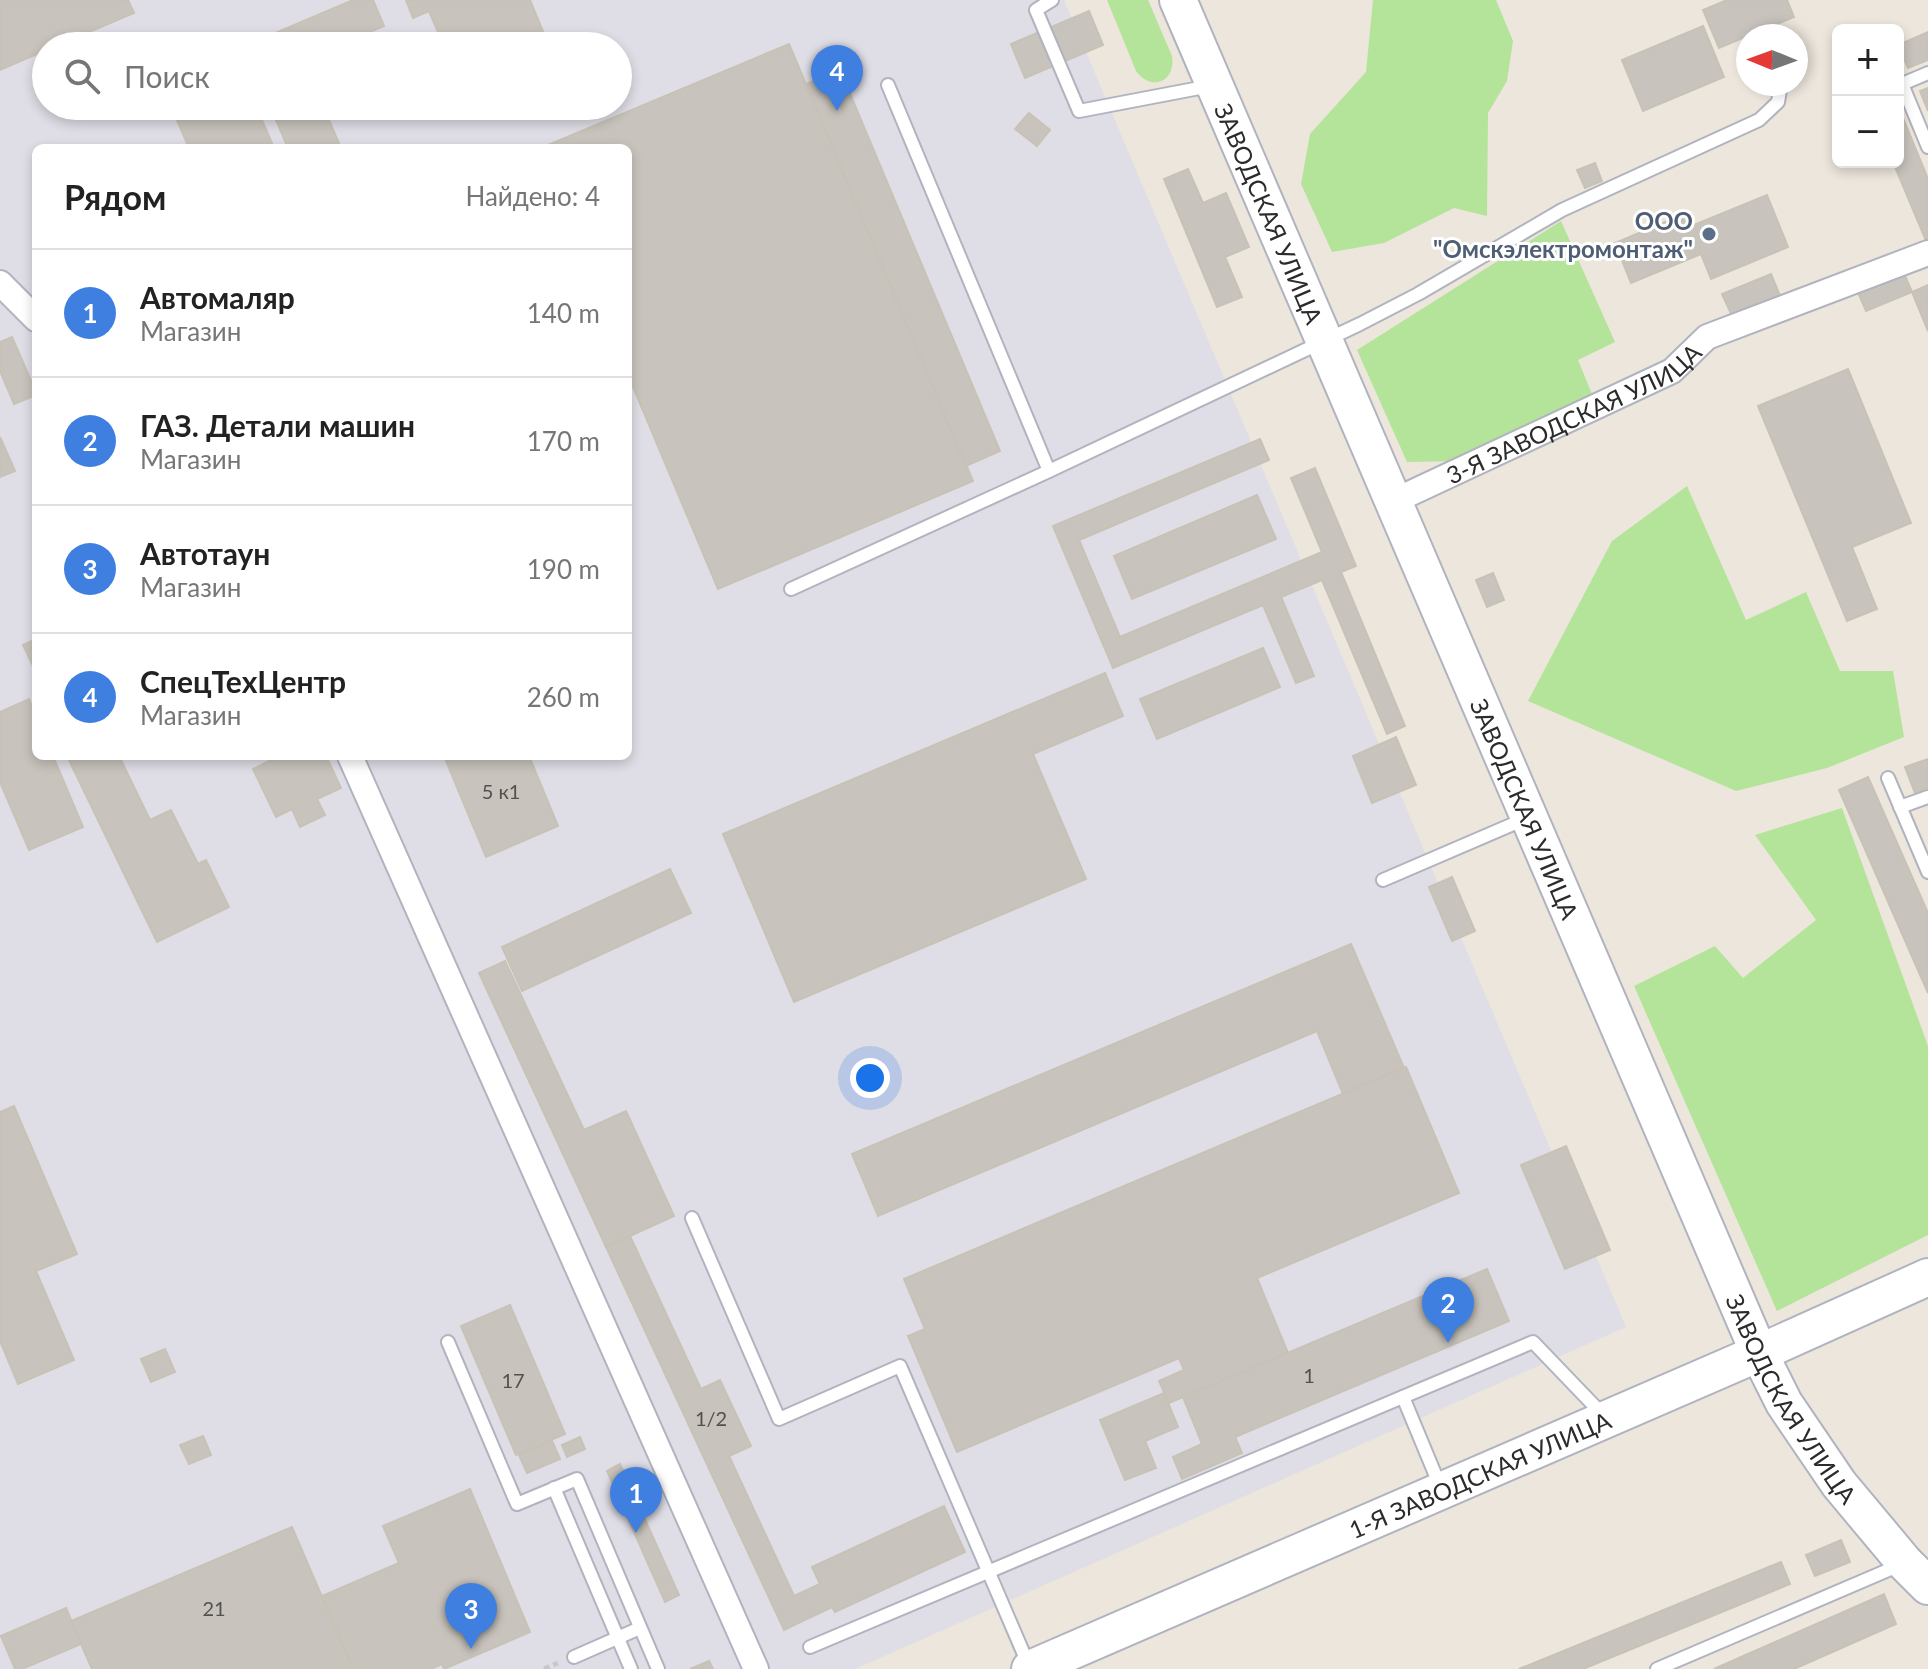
<!DOCTYPE html>
<html lang="ru">
<head>
<meta charset="utf-8">
<style>
  body { margin:0; font-family:Lato,sans-serif; background:#f6f6f6; color:#222 }
  .controls { position:absolute; right:24px; top:24px; display:grid; overflow:hidden; border-radius:12px; box-shadow:0 4px 12px #0003 }
  .controls button { width:72px; height:72px; display:grid; place-items:center; padding:0; border:0; border-bottom:2px solid #e0e0e0; background:#fff; color:#222; font:40px sans-serif }
  .compass { position:absolute; left:1736px; top:24px; width:72px; height:72px; border-radius:50%; background:#fff; box-shadow:0 4px 12px #0003; rotate:271deg }
  .you { position:absolute; left:870px; top:1078px; width:28px; height:28px; margin:-20px; border:6px solid #fff; border-radius:50%; background:#1a73e8; box-shadow:0 0 0 12px #1a73e833 }
  .badge { display:grid; place-items:center; width:52px; height:52px; border-radius:50%; background:#7c3aed; color:#fff; font-size:26px; font-weight:700 }
  .pin { position:absolute; translate:-50% -66px; filter:drop-shadow(0 2px 4px #0008) }
  .pin::after { content:''; position:absolute; top:42px; width:28px; height:24px; background:inherit; clip-path:polygon(0 0,100% 0,50% 100%) }
  .list { margin:0; padding:0; list-style:none }
  h2 { display:flex; justify-content:space-between; align-items:center; height:104px; margin:0; padding:0 32px; font-size:34px }
  h2 small { font-size:26px; font-weight:400; color:#767676 }
  .list li { display:grid; grid-template-columns:52px 1fr auto; gap:24px; align-items:center; box-sizing:border-box; height:128px; padding:0 32px; border-top:2px solid #e0e0e0 }
  .list b { display:block; font-size:30px; white-space:nowrap }
  .list p { margin:0; font-size:26px; white-space:nowrap; color:#767676 }
  .list em { font-size:26px; font-style:normal; color:#767676 }
  .icon { flex:none; width:44px; height:44px; fill:none; stroke:currentColor; stroke-width:2; stroke-linecap:round; stroke-linejoin:round }
  .map { position:relative; flex:none; width:1928px; height:1669px; overflow:hidden }
  .search { position:absolute; background:#fff; box-shadow:0 4px 12px #0003; left:32px; top:32px; width:600px; height:88px; display:flex; align-items:center; gap:20px; box-sizing:border-box; padding:0 28px; border-radius:44px; color:#767676; font-size:30px }
  .panel { position:absolute; background:#fff; box-shadow:0 4px 12px #0003; left:32px; top:144px; width:600px; height:616px; border-radius:12px }
  .map>svg:first-child { display:block }
  .industrial { fill:#dfdde5; fill-rule:evenodd }
  .green { fill:#b4e499 }
  .building { fill:#c8c3bc; stroke:#c8c2b6; stroke-width:2 }
  .lines { fill:none; stroke-linecap:round; stroke-linejoin:round }
  .lane-casing { stroke:#b1b4bf; stroke-width:16 }
  .street-casing { stroke:#b1b4bf; stroke-width:28 }
  .secondary-casing { stroke:#b1b4bf; stroke-width:40 }
  .path { stroke:#c8c8c8; stroke-width:5; stroke-dasharray:6 4; stroke-linecap:butt }
  .lane { stroke:#fff; stroke-width:12 }
  .street { stroke:#fff; stroke-width:24 }
  .secondary { stroke:#fff; stroke-width:36 }
  .service-dot { fill:#5c6f8a; stroke:#fff; stroke-width:3 }
  .labels { text-anchor:middle; dominant-baseline:central; stroke-width:6; stroke-linejoin:round; paint-order:stroke }
  .number-label { font-size:20px; fill:#52514f }
  .street-label { font-size:24px; fill:#2b2b2b; stroke:#fff }
  .service-label { font-size:24px; font-weight:bold; fill:#4e5e75; stroke:#fff; text-anchor:end }
</style>
</head>
<body>
<div class="map">
<svg width="1928" height="1669" viewBox="0 0 1928 1669">
  <rect width="100%" height="100%" fill="#ede6dd"/>
  <path class="industrial" d="M 0,0 L 1064,0 L 1626,1327 L 855,1669 L 0,1669 ZM 46,46 L 618,46 L 618,106 L 46,106 ZM 36,148 L 628,148 L 628,756 L 36,756 Z"/>
  <g class="green">
    <path d="M 1107,0 L 1148,0 L 1172,56 C 1176,82 1151,92 1136,71 Z"/>
    <path d="M 1373,0 L 1496,0 L 1513,41 L 1507,81 L 1488,113 L 1487,216 L 1454,208 L 1384,243 L 1332,252 L 1301,184 L 1310,134 L 1366,72 Z"/>
    <path d="M 1561,221 L 1615,342 L 1578,360 L 1592,394 L 1461,461 L 1407,462 L 1357,350 Z"/>
    <path d="M 1687,486 L 1746,620 L 1806,592 L 1840,671 L 1893,671 L 1904,737 L 1827,768 L 1736,791 L 1528,701 L 1612,541 Z"/>
    <path d="M 1842,808 L 1928,1046 L 1928,1235 L 1777,1311 L 1634,986 L 1715,946 L 1743,978 L 1816,920 L 1755,835 Z"/>
  </g>
  <g class="building">
    <path d="M 0,0 L 128,0 L 134,13 L 56,46 L 46,46 L 46,50 L 0,70 Z"/>
    <path d="M 353,0 L 373,0 L 384,26 L 336,46 L 253,46 L 252,43 Z"/>
    <path d="M 406,0 L 530,0 L 549,46 L 444,46 L 429,11 L 413,18 Z"/>
    <path d="M 1727,0 L 1787,0 L 1794,17 L 1719,48 L 1703,10 Z"/>
    <path d="M 1089,11 L 1103,45 L 1025,78 L 1011,44 Z"/>
    <path d="M 1703,26 L 1724,77 L 1643,111 L 1622,60 Z"/>
    <path d="M 1928,32 L 1928,60 L 1908,68 L 1898,45 Z"/>
    <path d="M 789,44 L 973,481 L 718,589 L 628,375 L 628,148 L 541,148 Z"/>
    <path d="M 840,70 L 1000,451 L 966,466 L 806,84 Z"/>
    <path d="M 1928,88 L 1928,111 L 1920,91 Z"/>
    <path d="M 171,106 L 256,106 L 274,148 L 189,148 Z"/>
    <path d="M 270,106 L 323,106 L 341,148 L 288,148 Z"/>
    <path d="M 1898,106 L 1928,179 L 1927,243 L 1893,162 L 1898,162 Z"/>
    <path d="M 1029,113 L 1050,130 L 1037,146 L 1015,129 Z"/>
    <path d="M 1595,163 L 1602,181 L 1585,188 L 1577,170 Z"/>
    <path d="M 1188,169 L 1203,203 L 1226,193 L 1249,247 L 1225,257 L 1242,297 L 1217,307 L 1164,179 Z"/>
    <path d="M 1767,195 L 1788,247 L 1711,279 L 1701,254 L 1631,283 L 1615,243 L 1689,212 L 1694,225 Z"/>
    <path d="M 1903,271 L 1912,292 L 1866,311 L 1857,290 Z"/>
    <path d="M 1771,274 L 1781,298 L 1733,318 L 1722,294 Z"/>
    <path d="M 1928,285 L 1928,331 L 1912,292 Z"/>
    <path d="M 12,337 L 36,392 L 36,395 L 14,404 L 0,371 L 0,342 Z"/>
    <path d="M 1848,369 L 1911,523 L 1852,547 L 1877,609 L 1847,621 L 1758,406 Z"/>
    <path d="M 0,437 L 15,471 L 0,477 Z"/>
    <path d="M 1260,439 L 1269,460 L 1079,540 L 1120,637 L 1322,552 L 1291,478 L 1315,468 L 1356,566 L 1341,572 L 1405,726 L 1387,734 L 1322,580 L 1281,597 L 1314,676 L 1296,683 L 1263,605 L 1113,668 L 1053,526 Z"/>
    <path d="M 1257,495 L 1276,539 L 1132,599 L 1114,556 Z"/>
    <path d="M 1493,573 L 1504,600 L 1487,607 L 1476,580 Z"/>
    <path d="M 36,639 L 36,672 L 23,645 Z"/>
    <path d="M 1263,648 L 1280,687 L 1157,739 L 1140,699 Z"/>
    <path d="M 1105,673 L 1123,716 L 1033,754 L 1086,879 L 794,1002 L 723,834 Z"/>
    <path d="M 29,699 L 36,717 L 36,756 L 53,756 L 83,827 L 29,850 L 0,782 L 0,712 Z"/>
    <path d="M 1396,737 L 1416,785 L 1372,803 L 1353,756 Z"/>
    <path d="M 67,756 L 119,756 L 150,820 L 171,810 L 198,864 L 206,860 L 229,907 L 157,942 Z"/>
    <path d="M 271,756 L 326,756 L 341,788 L 317,799 L 325,815 L 300,827 L 292,809 L 276,817 L 253,769 L 273,759 Z"/>
    <path d="M 444,756 L 529,756 L 558,826 L 486,857 Z"/>
    <path d="M 1928,759 L 1928,788 L 1915,793 L 1905,767 Z"/>
    <path d="M 1868,777 L 1928,913 L 1928,993 L 1839,790 Z"/>
    <path d="M 670,869 L 691,913 L 522,991 L 502,947 Z"/>
    <path d="M 1452,877 L 1475,931 L 1452,941 L 1429,887 Z"/>
    <path d="M 1351,944 L 1404,1068 L 1343,1094 L 1317,1031 L 878,1216 L 852,1154 Z"/>
    <path d="M 505,961 L 584,1130 L 626,1111 L 674,1216 L 606,1247 L 479,973 Z"/>
    <path d="M 1406,1067 L 1459,1193 L 1257,1278 L 1288,1353 L 1169,1403 L 1159,1381 L 1184,1370 L 1179,1358 L 957,1452 L 908,1336 L 925,1329 L 904,1279 Z"/>
    <path d="M 14,1106 L 77,1254 L 36,1271 L 74,1360 L 18,1384 L 0,1341 L 0,1112 Z"/>
    <path d="M 1566,1146 L 1610,1250 L 1565,1269 L 1521,1165 Z"/>
    <path d="M 630,1236 L 701,1389 L 720,1380 L 751,1446 L 729,1456 L 794,1596 L 820,1584 L 812,1567 L 944,1506 L 965,1552 L 835,1612 L 832,1607 L 784,1630 L 606,1247 Z"/>
    <path d="M 1487,1269 L 1509,1321 L 1235,1437 L 1242,1453 L 1182,1479 L 1173,1457 L 1202,1444 L 1183,1397 Z"/>
    <path d="M 510,1305 L 565,1434 L 516,1455 L 461,1326 Z"/>
    <path d="M 165,1349 L 175,1372 L 151,1382 L 141,1359 Z"/>
    <path d="M 1164,1393 L 1178,1427 L 1145,1441 L 1156,1468 L 1125,1480 L 1100,1420 Z"/>
    <path d="M 203,1436 L 211,1455 L 189,1464 L 180,1445 Z"/>
    <path d="M 580,1437 L 585,1449 L 567,1457 L 562,1445 Z"/>
    <path d="M 552,1441 L 560,1459 L 527,1473 L 519,1455 Z"/>
    <path d="M 620,1464 L 679,1595 L 665,1602 L 607,1471 Z"/>
    <path d="M 470,1489 L 530,1632 L 444,1669 L 442,1664 L 431,1669 L 353,1669 L 322,1596 L 399,1563 L 383,1526 Z"/>
    <path d="M 292,1527 L 353,1669 L 92,1669 L 71,1621 Z"/>
    <path d="M 1841,1540 L 1850,1562 L 1815,1576 L 1806,1555 Z"/>
    <path d="M 1781,1562 L 1790,1584 L 1583,1669 L 1519,1669 Z"/>
    <path d="M 1884,1594 L 1896,1624 L 1794,1669 L 1714,1669 Z"/>
    <path d="M 66,1608 L 81,1644 L 22,1669 L 15,1669 L 1,1636 Z"/>
    <path d="M 709,1661 L 713,1669 L 690,1669 Z"/>
  </g>
  <g class="lines">
    <g class="lane-casing">
      <g id="lane">
        <path d="M 1052,0 L 1036,10 L 1079,111 L 1210,86"/>
        <path d="M 1928,73 L 1902,84 L 1928,147"/>
        <path d="M 888,85 L 1049,471"/>
        <path d="M 791,589 L 1049,471 L 1360,324 L 1418,294 L 1562,210 L 1759,120 L 1778,102 L 1781,84"/>
        <path d="M 1888,778 L 1928,872"/>
        <path d="M 1900,807 L 1928,797"/>
        <path d="M 1383,880 L 1527,818"/>
        <path d="M 692,1218 L 779,1419 L 900,1366 L 1029,1666"/>
        <path d="M 448,1342 L 517,1504 L 577,1479 L 658,1669"/>
        <path d="M 1403,1397 L 1440,1486"/>
        <path d="M 554,1488 L 631,1669"/>
        <path d="M 810,1647 L 1533,1342 L 1605,1417"/>
        <path d="M 574,1657 L 640,1628"/>
        <path d="M 1657,1669 L 1900,1565"/>
      </g>
    </g>
    <g class="street-casing">
      <g id="street">
        <path d="M 0,283 L 36,319"/>
        <path id="s1" d="M 1394,501 L 1672,371 L 1707,337 L 1928,253"/>
        <path d="M 350,756 L 756,1669"/>
      </g>
    </g>
    <g class="secondary-casing">
      <g id="secondary">
        <path id="s2" d="M 1178,0 L 1759,1353 L 1784,1403 L 1839,1484 L 1905,1563 L 1928,1586"/>
        <path id="s3" d="M 1030,1669 L 1759,1353 L 1928,1277"/>
      </g>
    </g>
    <path class="path" d="M 544,1669 L 558,1663"/>
    <use href="#lane" class="lane"/>
    <use href="#street" class="street"/>
    <use href="#secondary" class="secondary"/>
  </g>
  <circle class="service-dot" cx="1709" cy="234" r="8"/>
  <g class="labels">
    <g class="number-label">
      <text x="501" y="791">5 к1</text>
      <text x="1309" y="1375">1</text>
      <text x="513" y="1380">17</text>
      <text x="711" y="1418">1/2</text>
      <text x="214" y="1608">21</text>
    </g>
    <g class="street-label">
      <text stroke="none"><textPath href="#s2" startOffset="232">ЗАВОДСКАЯ УЛИЦА</textPath></text>
      <text stroke="none"><textPath href="#s1" startOffset="200">3-Я ЗАВОДСКАЯ УЛИЦА</textPath></text>
      <text stroke="none"><textPath href="#s2" startOffset="880">ЗАВОДСКАЯ УЛИЦА</textPath></text>
      <text stroke="none"><textPath href="#s2" startOffset="1528">ЗАВОДСКАЯ УЛИЦА</textPath></text>
      <text stroke="none"><textPath href="#s3" startOffset="490">1-Я ЗАВОДСКАЯ УЛИЦА</textPath></text>
    </g>
    <g class="service-label">
      <text x="1693" y="220">ООО<tspan x="1693" dy="28">"Омскэлектромонтаж"</tspan></text>
    </g>
  </g>
</svg>
<div class="controls">
<button>+</button>
<button>−</button>
</div>
<svg class="compass" viewBox="-18 -18 36 36"><path d="M0-13l5 13h-10z" fill="#e53935"/><path d="M0 13l5-13h-10z" fill="#767676"/></svg>
<div class="you"></div>
<div class="pin badge" style="left:636px;top:1533px;background:#3f7fe0">1</div>
<div class="pin badge" style="left:1448px;top:1343px;background:#3f7fe0">2</div>
<div class="pin badge" style="left:471px;top:1649px;background:#3f7fe0">3</div>
<div class="pin badge" style="left:837px;top:111px;background:#3f7fe0">4</div>
<div class="search"><svg class="icon" aria-label="search" viewBox="0 0 24 24"><circle cx="10" cy="10" r="6"/><path d="M15 15l6 6"/></svg>Поиск</div>
<section class="panel">
<h2>Рядом<small>Найдено: 4</small></h2>
<ul class="list">
<li><span class="badge" style="background:#3f7fe0">1</span><div><b>Автомаляр</b><p>Магазин</p></div><em>140 m</em></li>
<li><span class="badge" style="background:#3f7fe0">2</span><div><b>ГАЗ. Детали машин</b><p>Магазин</p></div><em>170 m</em></li>
<li><span class="badge" style="background:#3f7fe0">3</span><div><b>Автотаун</b><p>Магазин</p></div><em>190 m</em></li>
<li><span class="badge" style="background:#3f7fe0">4</span><div><b>СпецТехЦентр</b><p>Магазин</p></div><em>260 m</em></li>
</ul>
</section>
</div>
</body>
</html>
